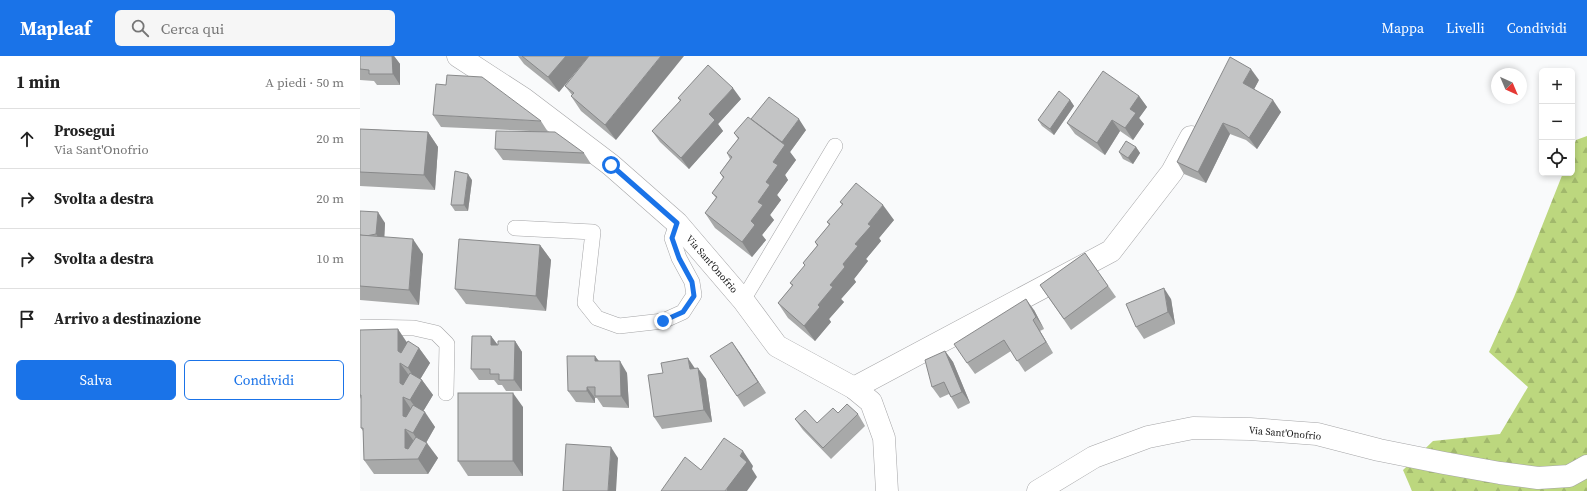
<!DOCTYPE html>
<html lang="it">
<head>
<meta charset="utf-8">
<style>
  body { margin:0; font-family:"Source Serif 4",serif; background:#f6f6f6; color:#222 }
  .controls { position:absolute; right:12px; top:12px; display:grid; overflow:hidden; border-radius:6px; box-shadow:0 2px 6px #0003 }
  .controls button { width:36px; height:36px; display:grid; place-items:center; padding:0; border:0; border-bottom:1px solid #e0e0e0; background:#fff; color:#222; font:20px sans-serif }
  .compass { position:absolute; left:1131px; top:12px; width:36px; height:36px; border-radius:50%; background:#fff; box-shadow:0 2px 6px #0003; rotate:136deg }
  .stop { position:absolute; width:12px; height:12px; margin:-9px; border:3px solid #1a73e8; border-radius:50%; background:#fff }
  .stop.end { background:#1a73e8; border-color:#fff; box-shadow:0 1px 4px #0008 }
  .list { margin:0; padding:0; list-style:none }
  h2 { display:flex; justify-content:space-between; align-items:center; height:52px; margin:0; padding:0 16px; font-size:17px }
  h2 small { font-size:13px; font-weight:400; color:#767676 }
  .list li { display:grid; grid-template-columns:26px 1fr auto; gap:12px; align-items:center; box-sizing:border-box; height:60px; padding:0 16px; border-top:1px solid #e0e0e0 }
  .list b { display:block; font-size:15px; white-space:nowrap }
  .list p { margin:0; font-size:13px; white-space:nowrap; color:#767676 }
  .list em { font-size:13px; font-style:normal; color:#767676 }
  .actions { display:flex; gap:8px; padding:12px 16px }
  .actions a { flex:1; padding:9px 0; border:1px solid #1a73e8; border-radius:6px; text-align:center; font-size:14px; color:#1a73e8 }
  .actions .main { background:#1a73e8; color:#fff }
  .icon { flex:none; width:22px; height:22px; fill:none; stroke:currentColor; stroke-width:2; stroke-linecap:round; stroke-linejoin:round }
  .map { position:relative; flex:none; width:1227px; height:435px; overflow:hidden }
  header { display:flex; align-items:center; gap:24px; box-sizing:border-box; height:56px; padding:0 20px; background:#1a73e8; color:#fff }
  header strong { font-size:19px }
  nav { display:flex; gap:22px; margin-inline-start:auto; font-size:14px }
  .search { width:280px; height:36px; background:#f6f6f6; display:flex; align-items:center; gap:10px; box-sizing:border-box; padding:0 14px; border-radius:6px; color:#767676; font-size:15px }
  main { display:flex }
  aside { flex:1; background:#fff }
  .map>svg:first-child { display:block }
  .forest { fill:url(#forest-firs) }
  .lines { fill:none; stroke-linecap:round; stroke-linejoin:round }
  .service-casing { stroke:#a5a5a7; stroke-width:16 }
  .minor-casing { stroke:#a5a5a7; stroke-width:23 }
  .service { stroke:#fff; stroke-width:15 }
  .minor { stroke:#fff; stroke-width:22 }
  .wall { fill:#a8a9a9 }
  .shaded-wall { fill:#88898a }
  .building { fill:#c3c4c5; stroke:#88898a }
  .route { stroke:#1a73e8; stroke-width:5 }
  .labels { text-anchor:middle; dominant-baseline:central; stroke-width:3; stroke-linejoin:round; paint-order:stroke }
  .street-label { font-size:10px; fill:#171717; stroke:#fff }
</style>
</head>
<body>
<header>
<strong>Mapleaf</strong>
<div class="search"><svg class="icon" aria-label="search" viewBox="0 0 24 24"><circle cx="10" cy="10" r="6"/><path d="M15 15l6 6"/></svg>Cerca qui</div>
<nav><a>Mappa</a><a>Livelli</a><a>Condividi</a></nav>
</header>
<main>
<aside>
<h2>1 min<small>A piedi · 50 m</small></h2>
<ul class="list">
<li><svg class="icon" aria-label="ahead" viewBox="0 0 24 24"><path d="M12 20V5M6 11l6-6 6 6"/></svg><div><b>Prosegui</b><p>Via Sant'Onofrio</p></div><em>20 m</em></li>
<li><svg class="icon" aria-label="right" viewBox="0 0 24 24"><path d="M7 20v-9h11M14 6l5 5-5 5"/></svg><div><b>Svolta a destra</b></div><em>20 m</em></li>
<li><svg class="icon" aria-label="right" viewBox="0 0 24 24"><path d="M7 20v-9h11M14 6l5 5-5 5"/></svg><div><b>Svolta a destra</b></div><em>10 m</em></li>
<li><svg class="icon" aria-label="arrive" viewBox="0 0 24 24"><path d="M6 21V4h12l-3 4 3 4H6"/></svg><div><b>Arrivo a destinazione</b></div></li>
</ul>
<div class="actions"><a class="main">Salva</a><a>Condividi</a></div>
</aside>
<div class="map">
<svg width="1227" height="435" viewBox="0 0 1227 435">
  <defs>
    <pattern id="forest-firs" width="22" height="20" patternUnits="userSpaceOnUse"><rect width="22" height="20" fill="#bcd77e"/><path d="M5 1l3.5 6h-7zM16 11l3.5 6h-7z" fill="#a1b86c"/></pattern>
  </defs>
  <rect width="100%" height="100%" fill="#f9fafb"/>
  <path class="forest" d="M 1227,80 L 1227,435 L 1052,435 L 1043,414 L 1073,385 L 1140,378 L 1168,331 L 1129,296 L 1154,241 L 1203,117 L 1212,117 L 1212,96 L 1216,84 Z"/>
  <g class="lines">
    <g class="service-casing">
      <g id="service">
        <path d="M 155,172 L 233,176 L 225,247 L 237,262 L 259,270 L 303,265 L 323,256 L 334,239 L 332,226 L 319,202 L 312,182 L 317,167"/>
        <path d="M 383,244 L 475,90"/>
        <path d="M 0,271 L 54,272 L 76,277 L 87,288 L 86,337"/>
      </g>
    </g>
    <g class="minor-casing">
      <g id="minor">
        <path d="M 98,0 L 164,43 L 251,109 L 317,167 L 383,244 L 417,290 L 494,332 L 511,346 L 524,382 L 527,435"/>
        <path d="M 494,332 L 751,195 L 812,116 L 831,81"/>
        <path d="M 678,435 L 734,401 L 788,381 L 833,372 L 890,373 L 957,378 L 1019,394 L 1084,407 L 1140,417 L 1178,422 L 1209,420 L 1227,410"/>
      </g>
    </g>
    <use href="#service" class="service"/>
    <use href="#minor" class="minor"/>
  </g>
  <g class="wall">
    <path d="M 0,0 L 34,0 L 40,8 L 40,29 L 17,29 L 14,25 L 0,24 Z"/>
    <path d="M 158,0 L 229,0 L 199,36 L 164,8 Z"/>
    <path d="M 229,0 L 256,84 L 221,55 L 211,40 L 212,39 L 205,30 Z"/>
    <path d="M 899,24 L 894,33 L 921,56 L 897,93 L 886,84 L 870,78 L 846,127 L 824,118 L 817,106 Z"/>
    <path d="M 779,40 L 787,51 L 779,62 L 784,68 L 773,84 L 760,75 L 745,99 L 715,78 L 707,67 Z"/>
    <path d="M 318,42 L 381,43 L 358,68 L 363,75 L 329,113 L 300,86 L 292,75 L 320,45 Z"/>
    <path d="M 710,44 L 714,50 L 694,79 L 682,70 L 678,64 Z"/>
    <path d="M 73,59 L 181,65 L 188,76 L 224,97 L 231,108 L 143,104 L 135,93 L 170,75 L 81,71 Z"/>
    <path d="M 391,63 L 446,74 L 430,96 L 436,104 L 425,119 L 428,124 L 417,139 L 421,144 L 410,159 L 414,164 L 402,179 L 406,184 L 392,201 L 355,172 L 345,157 L 356,142 L 352,137 L 363,122 L 360,117 L 370,103 L 367,97 L 378,83 L 374,77 Z"/>
    <path d="M 0,73 L 68,76 L 78,91 L 75,134 L 0,130 Z"/>
    <path d="M 776,91 L 780,97 L 773,108 L 763,103 L 759,96 Z"/>
    <path d="M 112,124 L 108,155 L 95,155 L 91,149 Z"/>
    <path d="M 480,146 L 534,164 L 519,182 L 521,185 L 506,203 L 508,205 L 494,223 L 496,226 L 481,243 L 484,246 L 469,263 L 471,266 L 455,285 L 428,262 L 418,247 L 432,230 L 430,227 L 445,210 L 443,207 L 457,190 L 455,186 L 469,169 L 467,166 L 482,149 Z"/>
    <path d="M 0,155 L 25,167 L 24,181 L 63,198 L 59,249 L 0,244 Z"/>
    <path d="M 180,189 L 191,204 L 186,255 L 106,248 L 95,233 Z"/>
    <path d="M 725,197 L 756,241 L 711,274 L 680,229 Z"/>
    <path d="M 811,243 L 815,268 L 784,283 L 776,271 Z"/>
    <path d="M 674,254 L 684,273 L 680,275 L 693,297 L 665,316 L 651,295 L 615,318 L 607,307 Z"/>
    <path d="M 0,274 L 47,286 L 59,292 L 70,307 L 60,323 L 62,324 L 73,339 L 63,355 L 75,371 L 66,387 L 78,402 L 68,418 L 14,418 L 4,404 L 3,375 L 1,372 L 1,343 L 0,341 Z"/>
    <path d="M 131,280 L 138,289 L 155,285 L 162,296 L 162,335 L 146,335 L 142,329 L 138,329 L 134,324 L 119,324 L 111,313 Z"/>
    <path d="M 372,286 L 406,337 L 384,351 L 377,340 Z"/>
    <path d="M 585,295 L 593,306 L 610,347 L 598,353 L 591,341 L 589,338 L 580,342 L 572,331 Z"/>
    <path d="M 235,300 L 239,305 L 267,317 L 269,352 L 243,351 L 237,342 L 235,342 L 235,347 L 216,346 L 208,335 Z"/>
    <path d="M 335,312 L 346,323 L 352,366 L 302,373 L 294,361 Z"/>
    <path d="M 163,351 L 163,420 L 108,420 L 98,405 Z"/>
    <path d="M 478,357 L 498,358 L 505,370 L 471,403 L 443,374 L 435,363 L 457,367 Z"/>
  </g>
  <g class="shaded-wall">
    <path d="M 27,0 L 34,0 L 40,8 L 40,29 L 33,18 Z"/>
    <path d="M 206,0 L 229,0 L 199,36 L 188,21 Z"/>
    <path d="M 301,0 L 324,0 L 256,84 L 245,69 Z"/>
    <path d="M 891,13 L 899,24 L 891,39 L 883,27 Z"/>
    <path d="M 373,32 L 381,43 L 358,68 L 363,75 L 329,113 L 321,102 L 349,58 Z"/>
    <path d="M 779,40 L 787,51 L 779,62 L 784,68 L 773,84 L 765,72 L 770,53 Z"/>
    <path d="M 710,44 L 714,50 L 694,79 L 690,73 Z"/>
    <path d="M 913,44 L 921,56 L 897,93 L 889,82 Z"/>
    <path d="M 439,63 L 446,74 L 430,96 L 436,104 L 425,119 L 428,124 L 417,139 L 421,144 L 410,159 L 414,164 L 402,179 L 406,184 L 392,201 L 382,186 L 421,87 Z"/>
    <path d="M 752,64 L 760,75 L 745,99 L 737,87 Z"/>
    <path d="M 863,67 L 870,78 L 846,127 L 838,116 Z"/>
    <path d="M 68,76 L 78,91 L 75,134 L 64,119 Z"/>
    <path d="M 776,91 L 780,97 L 773,108 L 768,102 Z"/>
    <path d="M 108,118 L 112,124 L 108,155 L 104,149 Z"/>
    <path d="M 523,149 L 534,164 L 519,182 L 521,185 L 506,203 L 508,205 L 494,223 L 496,226 L 481,243 L 484,246 L 469,263 L 471,266 L 455,285 L 444,270 L 508,168 Z"/>
    <path d="M 18,156 L 25,167 L 24,189 L 16,178 Z"/>
    <path d="M 53,183 L 63,198 L 59,249 L 49,234 Z"/>
    <path d="M 180,189 L 191,204 L 186,255 L 176,240 Z"/>
    <path d="M 804,232 L 811,243 L 815,268 L 808,256 Z"/>
    <path d="M 666,243 L 674,254 L 684,273 L 676,261 Z"/>
    <path d="M 673,264 L 680,275 L 693,297 L 686,286 Z"/>
    <path d="M 38,273 L 48,288 L 48,310 L 38,295 Z"/>
    <path d="M 131,280 L 139,291 L 131,289 Z"/>
    <path d="M 155,285 L 162,296 L 162,335 L 154,324 Z"/>
    <path d="M 372,286 L 380,297 L 406,337 L 398,326 Z"/>
    <path d="M 59,292 L 70,307 L 58,327 L 48,312 Z"/>
    <path d="M 585,295 L 593,306 L 610,347 L 602,336 Z"/>
    <path d="M 235,300 L 243,312 L 235,305 Z"/>
    <path d="M 328,302 L 336,314 L 330,313 Z"/>
    <path d="M 260,305 L 267,317 L 269,352 L 261,340 Z"/>
    <path d="M 40,307 L 51,322 L 51,342 L 40,327 Z"/>
    <path d="M 338,312 L 346,323 L 352,366 L 344,354 Z"/>
    <path d="M 62,324 L 73,339 L 61,359 L 50,344 Z"/>
    <path d="M 227,331 L 235,342 L 235,347 L 227,335 Z"/>
    <path d="M 153,337 L 163,351 L 163,420 L 153,405 Z"/>
    <path d="M 43,341 L 53,356 L 53,375 L 43,360 Z"/>
    <path d="M 65,356 L 75,371 L 63,392 L 53,377 Z"/>
    <path d="M 45,373 L 56,388 L 56,403 L 45,392 Z"/>
    <path d="M 67,387 L 78,402 L 68,418 L 58,403 Z"/>
    <path d="M 251,391 L 258,402 L 256,435 L 248,435 Z"/>
    <path d="M 383,395 L 393,410 L 392,413 L 397,421 L 387,435 L 366,435 L 380,400 Z"/>
  </g>
  <g class="building">
    <path d="M 0,0 L 32,0 L 33,18 L 9,18 L 9,14 L 0,13 Z"/>
    <path d="M 162,0 L 206,0 L 188,21 Z"/>
    <path d="M 229,0 L 301,0 L 245,69 L 211,40 L 214,37 L 205,30 Z"/>
    <path d="M 870,1 L 891,13 L 883,27 L 913,44 L 889,82 L 878,73 L 863,67 L 838,116 L 817,106 Z"/>
    <path d="M 348,9 L 373,32 L 349,58 L 355,64 L 321,102 L 292,75 L 321,44 L 318,42 Z"/>
    <path d="M 743,15 L 779,40 L 770,53 L 776,57 L 765,72 L 752,64 L 737,87 L 707,67 Z"/>
    <path d="M 87,19 L 122,21 L 181,65 L 73,59 L 76,28 L 86,29 Z"/>
    <path d="M 699,35 L 710,44 L 690,73 L 678,64 Z"/>
    <path d="M 409,41 L 439,63 L 422,86 L 391,63 Z"/>
    <path d="M 388,61 L 425,89 L 413,106 L 418,109 L 406,126 L 410,129 L 398,146 L 403,149 L 391,165 L 395,169 L 382,186 L 345,157 L 357,141 L 352,137 L 364,121 L 360,117 L 372,101 L 367,97 L 379,82 L 374,77 Z"/>
    <path d="M 0,73 L 68,76 L 64,119 L 0,116 Z"/>
    <path d="M 136,75 L 195,76 L 224,97 L 135,93 Z"/>
    <path d="M 766,85 L 776,91 L 768,102 L 759,96 Z"/>
    <path d="M 95,115 L 108,118 L 104,149 L 91,149 Z"/>
    <path d="M 496,127 L 523,149 L 508,168 L 511,170 L 495,188 L 498,190 L 483,208 L 485,211 L 470,229 L 473,231 L 458,249 L 460,251 L 444,270 L 418,247 L 433,229 L 430,227 L 445,209 L 443,207 L 458,189 L 455,186 L 470,168 L 467,166 L 483,148 L 480,146 Z"/>
    <path d="M 0,155 L 18,156 L 16,178 L 6,180 L 0,179 Z"/>
    <path d="M 0,179 L 53,183 L 49,234 L 0,230 Z"/>
    <path d="M 99,183 L 180,189 L 176,240 L 95,233 Z"/>
    <path d="M 725,197 L 748,230 L 704,263 L 680,229 Z"/>
    <path d="M 804,232 L 808,256 L 776,271 L 766,248 Z"/>
    <path d="M 666,243 L 676,261 L 673,264 L 686,286 L 657,305 L 644,284 L 607,307 L 594,288 Z"/>
    <path d="M 38,273 L 38,295 L 41,297 L 48,285 L 59,292 L 48,312 L 40,307 L 40,327 L 43,329 L 50,317 L 62,324 L 50,344 L 43,341 L 43,360 L 46,361 L 53,349 L 65,356 L 53,377 L 45,373 L 45,392 L 48,393 L 56,381 L 67,387 L 58,403 L 4,404 L 3,372 L 1,372 L 1,339 L 0,339 L 0,274 Z"/>
    <path d="M 112,280 L 131,280 L 131,289 L 138,289 L 138,285 L 155,285 L 154,324 L 139,324 L 139,318 L 130,318 L 130,313 L 111,313 Z"/>
    <path d="M 372,286 L 398,326 L 377,340 L 350,300 Z"/>
    <path d="M 585,295 L 602,336 L 591,341 L 584,326 L 572,331 L 565,304 Z"/>
    <path d="M 207,300 L 235,300 L 235,305 L 260,305 L 261,340 L 235,340 L 235,331 L 227,331 L 227,335 L 208,335 Z"/>
    <path d="M 328,302 L 330,313 L 338,312 L 344,354 L 294,361 L 288,319 L 303,317 L 301,307 Z"/>
    <rect x="98" y="337" width="55" height="68"/>
    <path d="M 487,348 L 498,358 L 463,392 L 435,363 L 445,354 L 457,367 L 473,352 L 478,357 Z"/>
    <path d="M 364,382 L 383,395 L 380,400 L 387,406 L 365,435 L 301,435 L 325,401 L 341,414 Z"/>
    <path d="M 206,388 L 251,391 L 248,435 L 203,435 Z"/>
  </g>
  <g class="lines">
    <path class="route" d="M 251,109 L 317,167 L 312,182 L 319,202 L 332,226 L 334,240 L 323,256 L 303,265"/>
  </g>
  <g class="labels">
    <g class="street-label">
      <text transform="translate(352 208) rotate(49)">Via Sant'Onofrio</text>
      <text transform="translate(925 377) rotate(5)">Via Sant'Onofrio</text>
    </g>
  </g>
</svg>
<div class="controls">
<button>+</button>
<button>−</button>
<button><svg class="icon" aria-label="locate" viewBox="0 0 24 24"><circle cx="12" cy="12" r="6"/><path d="M12 2v4M12 18v4M2 12h4M18 12h4"/></svg></button>
</div>
<svg class="compass" viewBox="-18 -18 36 36"><path d="M0-13l5 13h-10z" fill="#e53935"/><path d="M0 13l5-13h-10z" fill="#767676"/></svg>
<div class="stop" style="left:251px;top:109px"></div>
<div class="stop end" style="left:303px;top:265px"></div>
</div>
</main>
</body>
</html>
